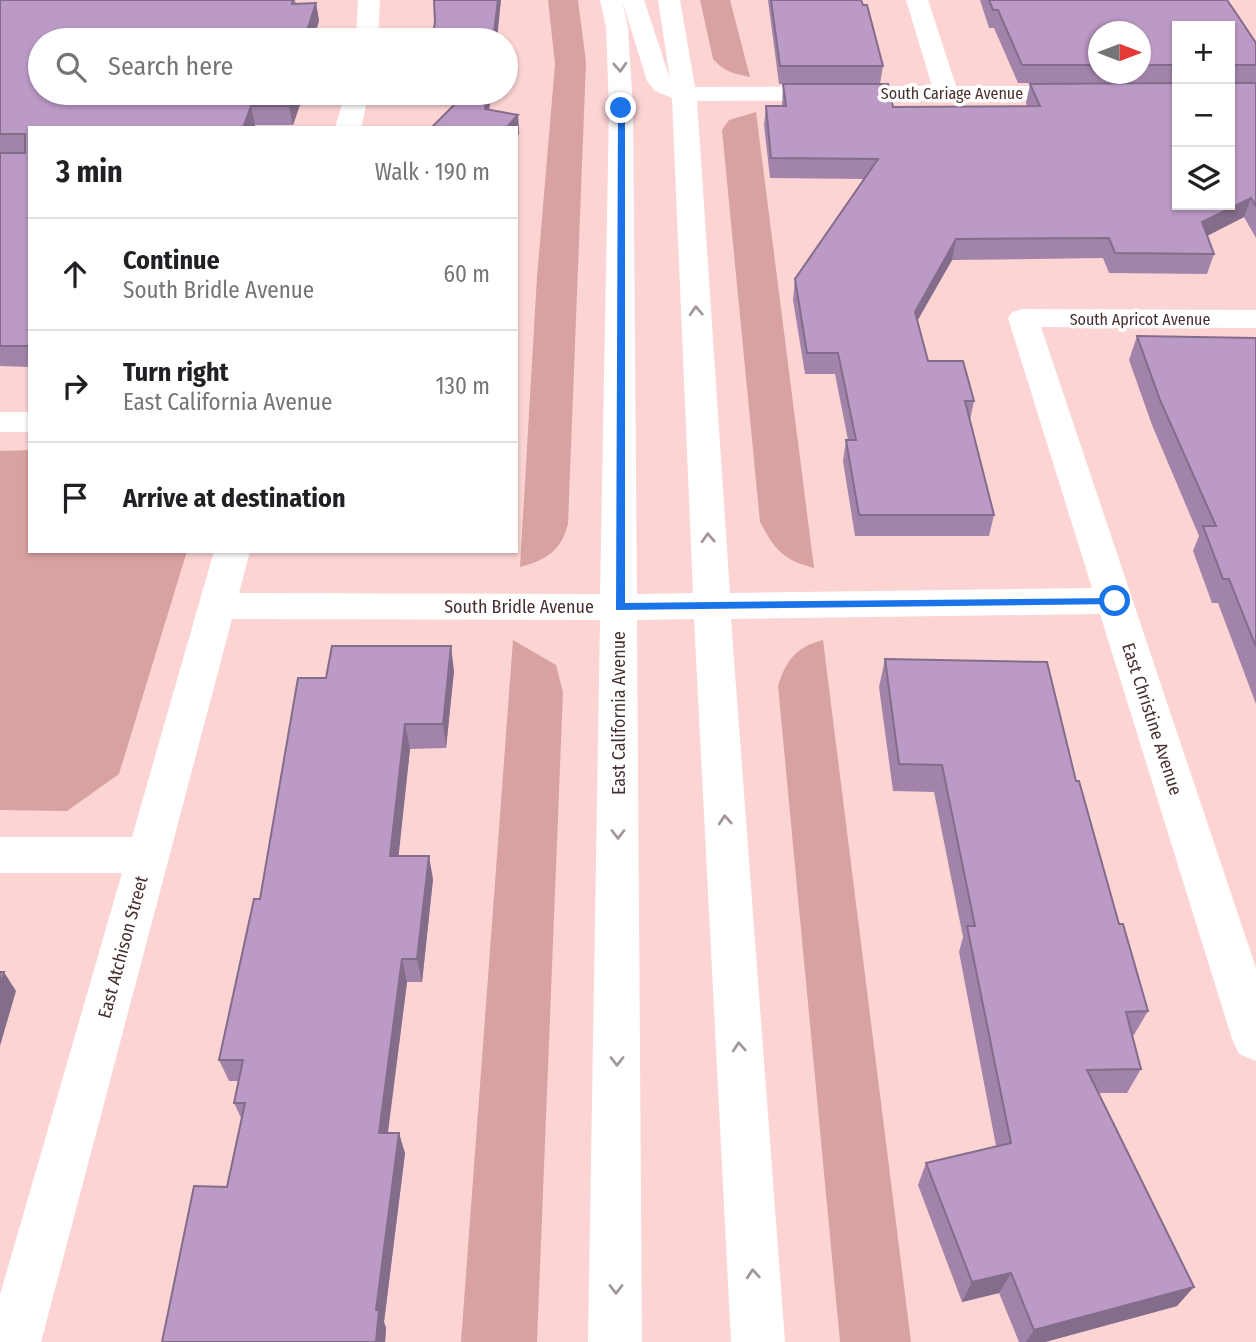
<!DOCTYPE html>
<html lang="en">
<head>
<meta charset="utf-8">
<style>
  body { margin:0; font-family:"Fira Sans Condensed",sans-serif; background:#f2f2f2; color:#202124 }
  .controls { position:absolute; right:21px; top:21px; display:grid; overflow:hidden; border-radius:0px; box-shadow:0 2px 5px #0004 }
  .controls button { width:63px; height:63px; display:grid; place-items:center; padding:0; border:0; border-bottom:2px solid #e0e0e0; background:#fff; color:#202124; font:35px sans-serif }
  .compass { position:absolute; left:1088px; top:21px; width:63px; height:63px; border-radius:50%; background:#fff; box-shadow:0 2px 5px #0004; rotate:90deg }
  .stop { position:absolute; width:21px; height:21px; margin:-16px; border:5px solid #1a73e8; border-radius:50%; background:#fff }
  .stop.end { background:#1a73e8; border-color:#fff; box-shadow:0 2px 7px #0008 }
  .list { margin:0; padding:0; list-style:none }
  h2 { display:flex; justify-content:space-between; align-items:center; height:91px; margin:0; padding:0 28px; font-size:30px }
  h2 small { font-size:23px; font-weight:400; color:#757577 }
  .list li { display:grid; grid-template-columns:46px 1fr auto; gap:21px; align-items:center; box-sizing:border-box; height:112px; padding:0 28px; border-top:2px solid #e0e0e0 }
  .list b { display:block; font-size:26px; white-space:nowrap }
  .list p { margin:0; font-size:23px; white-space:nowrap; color:#757577 }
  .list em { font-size:23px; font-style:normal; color:#757577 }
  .icon { flex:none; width:38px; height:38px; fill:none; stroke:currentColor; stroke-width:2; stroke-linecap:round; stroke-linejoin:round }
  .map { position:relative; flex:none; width:1256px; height:1342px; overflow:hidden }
  .search { position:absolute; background:#fff; box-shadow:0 2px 5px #0004; left:28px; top:28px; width:490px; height:77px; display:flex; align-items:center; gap:18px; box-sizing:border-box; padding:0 24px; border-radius:38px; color:#757577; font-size:26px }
  .panel { position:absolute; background:#fff; box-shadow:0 2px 5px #0004; left:28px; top:126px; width:490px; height:427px; border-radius:0px }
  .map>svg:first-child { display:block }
  .green { fill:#d8a2a2 }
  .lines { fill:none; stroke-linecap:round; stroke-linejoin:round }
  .street { fill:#fff; fill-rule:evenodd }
  .wall { fill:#a284aa; fill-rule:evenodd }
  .shaded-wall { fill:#846c8b }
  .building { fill:#bc9ac6; stroke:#846c8b; stroke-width:2 }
  .oneway { stroke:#a49797 }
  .route { fill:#1a73e8 }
  .labels { text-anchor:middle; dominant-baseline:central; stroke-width:7; stroke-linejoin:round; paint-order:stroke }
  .far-street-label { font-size:16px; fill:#482f2f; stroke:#fff }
  .street-label { font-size:18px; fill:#482f2f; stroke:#fff }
</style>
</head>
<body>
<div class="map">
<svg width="1256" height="1342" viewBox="0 0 1256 1342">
  <rect width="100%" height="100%" fill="#fcd4d4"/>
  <g class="green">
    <path d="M 548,0 L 578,0 L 586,62 L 568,524 C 561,551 546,560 520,567 L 537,277 L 555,64 Z"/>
    <path d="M 700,0 L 730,0 L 750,77 C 734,74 723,71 713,59 Z"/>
    <path d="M 756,112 L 814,568 C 783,560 775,550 760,522 L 722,130 L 729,120 Z"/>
    <path d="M 30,450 L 30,551 L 187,551 L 119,774 L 67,811 L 0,810 L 0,451 Z"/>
    <path d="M 513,640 L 556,665 L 563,692 L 537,1342 L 461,1342 Z"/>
    <path d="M 823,640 L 911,1342 L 840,1342 L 778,686 C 786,660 796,647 823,640 Z"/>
  </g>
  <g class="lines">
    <g class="street">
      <path d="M 358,0 L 380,0 L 378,40 L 356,40 Z"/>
      <path d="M 600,0 L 644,0 L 670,79 L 658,0 L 680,0 L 695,87 L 932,86 L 906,0 L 928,0 L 956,86 L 1177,86 L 1177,100 L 697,101 L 730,593 L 1092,588 L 1008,318 L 1012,312 L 1023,309 L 1256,310 L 1256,328 L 1041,327 L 1256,968 L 1256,1061 L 1239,1054 L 1232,1039 L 1100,614 L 731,619 L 785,1342 L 731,1342 L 694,619 L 637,620 L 642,1342 L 588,1342 L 600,620 L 232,619 L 41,1342 L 0,1342 L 0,1295 L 122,873 L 0,873 L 0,837 L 132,837 L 214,551 L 250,551 L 239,593 L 600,594 L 609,108 L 606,27 ZM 622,0 L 647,81 L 655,91 L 672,98 L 693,593 L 637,594 L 633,108 L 628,27 Z"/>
      <path d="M 345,93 L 369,93 L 361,128 L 335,128 Z"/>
      <rect x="0" y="412" width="30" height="20"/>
    </g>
  </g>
  <g class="wall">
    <path d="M 0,0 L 295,0 L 296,4 L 316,3 L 319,21 L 313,40 L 40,40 L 40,93 L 304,93 L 293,125 L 255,125 L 254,128 L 30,128 L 30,367 L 0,366 Z"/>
    <path d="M 768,0 L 861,0 L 883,66 L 880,84 L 779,84 Z"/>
    <path d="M 980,0 L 1227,0 L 1256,43 L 1256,238 L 1244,217 L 1207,236 L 1214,254 L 1207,274 L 1109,273 L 1103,258 L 952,260 L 917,321 L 928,361 L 974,401 L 970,420 L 994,515 L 989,536 L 855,536 L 843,461 L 846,440 L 848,440 L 835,374 L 805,374 L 793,300 L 795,279 L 865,179 L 770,178 L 764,125 L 766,106 L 782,106 L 783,84 L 893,107 L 1027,106 L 1026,103 L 1030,84 L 1118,83 L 1018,83 L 994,28 L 989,28 ZM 1177,26 L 1230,205 L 1177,205 ZM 1098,32 L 1140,32 L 1140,74 L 1098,74 Z"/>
    <path d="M 426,93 L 491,93 L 489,110 L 518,115 L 519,134 L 458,101 L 427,101 Z"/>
    <path d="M 1137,336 L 1256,338 L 1256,704 L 1218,603 L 1212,603 L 1193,551 L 1199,536 L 1152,425 L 1129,360 Z"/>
    <path d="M 885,659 L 1076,781 L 1119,924 L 1148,1011 L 1134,1035 L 1132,1035 L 1141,1069 L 1127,1093 L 1098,1093 L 1177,1306 L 1045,1342 L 1019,1342 L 999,1293 L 962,1302 L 918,1185 L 926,1163 L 996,1146 L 959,952 L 963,937 L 934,792 L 893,791 L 879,687 Z"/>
    <path d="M 454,671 L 446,748 L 410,749 L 398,856 L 433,879 L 422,982 L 407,982 L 388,1133 L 405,1153 L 384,1322 L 386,1328 L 385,1342 L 162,1342 L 227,1187 L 242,1120 L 234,1103 L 238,1081 L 229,1081 L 219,1060 L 260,899 L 326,678 Z"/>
  </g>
  <g class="shaded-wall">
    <path d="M 498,0 L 501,0 L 497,40 L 493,40 Z"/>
    <path d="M 316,3 L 319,21 L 313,40 L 304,40 Z"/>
    <path d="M 294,93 L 304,93 L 293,125 L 289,106 Z"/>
    <path d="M 487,93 L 491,93 L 487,128 L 485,109 Z"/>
    <path d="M 251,106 L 255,125 L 254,128 L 243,128 Z"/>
    <path d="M 518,115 L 519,134 L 516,137 L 516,128 L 506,128 Z"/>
    <path d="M 1251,198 L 1244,217 L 1195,242 L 1202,222 Z"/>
    <path d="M 956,239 L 952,260 L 911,332 L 915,312 Z"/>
    <path d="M 451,646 L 454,671 L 446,748 L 443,724 Z"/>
    <path d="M 405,724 L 410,749 L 396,880 L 390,856 Z"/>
    <path d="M 429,856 L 433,879 L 422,982 L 417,959 Z"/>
    <path d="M 402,959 L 407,982 L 385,1153 L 379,1133 Z"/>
    <path d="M 4,972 L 16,991 L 0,1046 L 0,986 Z"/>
    <path d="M 399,1133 L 405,1153 L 384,1322 L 386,1328 L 385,1342 L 376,1342 L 376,1310 Z"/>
    <path d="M 1011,1273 L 999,1293 L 962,1302 L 972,1282 Z"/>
    <path d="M 1194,1287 L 1177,1306 L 1045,1342 L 1026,1342 L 1034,1330 Z"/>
  </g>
  <g class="building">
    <path d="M 0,0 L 293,0 L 292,4 L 316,3 L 304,40 L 40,40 L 40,93 L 294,93 L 289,106 L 251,106 L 243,128 L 30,128 L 30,346 L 0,346 L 0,153 L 25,153 L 25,134 L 0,134 Z"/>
    <path d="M 434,0 L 498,0 L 493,40 L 432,40 L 435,22 Z"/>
    <path d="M 771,0 L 861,0 L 863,5 L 867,5 L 883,66 L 780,66 Z"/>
    <path d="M 989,0 L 1227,0 L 1236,13 L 1256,43 L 1256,65 L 1234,65 L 1234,83 L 1256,83 L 1256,206 L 1251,198 L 1202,222 L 1214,254 L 1115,253 L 1109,238 L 956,239 L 915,312 L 928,361 L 963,361 L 974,401 L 965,401 L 994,515 L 859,515 L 846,440 L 856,440 L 838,353 L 807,353 L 795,279 L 878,159 L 771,158 L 766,106 L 786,106 L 783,84 L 888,84 L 893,107 L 1040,106 L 1030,84 L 1177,83 L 1177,205 L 1230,205 L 1230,26 L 1177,26 L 1177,65 L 1140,65 L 1140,32 L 1098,32 L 1098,65 L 1022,65 L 998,10 L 993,10 Z"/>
    <path d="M 466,93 L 487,93 L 485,109 L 518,115 L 506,128 L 431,128 Z"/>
    <path d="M 1137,336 L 1256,338 L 1256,647 L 1229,579 L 1223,579 L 1203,526 L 1216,526 L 1160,400 Z"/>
    <path d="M 332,646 L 451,646 L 443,724 L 405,724 L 390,856 L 429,856 L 417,959 L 402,959 L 379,1133 L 399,1133 L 376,1310 L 379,1310 L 376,1342 L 162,1342 L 194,1186 L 227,1187 L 245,1103 L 234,1103 L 243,1060 L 219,1060 L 254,899 L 260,899 L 298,678 L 326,678 Z"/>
    <path d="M 885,659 L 1047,662 L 1076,781 L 1079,781 L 1119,924 L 1123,924 L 1148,1011 L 1126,1012 L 1141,1069 L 1087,1070 L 1194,1287 L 1034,1330 L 1011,1273 L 972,1282 L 926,1163 L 1011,1143 L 967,926 L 975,926 L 942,765 L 899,764 Z"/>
    <path d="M 0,972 L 4,972 L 0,986 Z"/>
  </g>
  <defs><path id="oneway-chevron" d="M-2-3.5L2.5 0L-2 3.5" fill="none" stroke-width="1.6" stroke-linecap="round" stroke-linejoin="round" transform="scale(1.75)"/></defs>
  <g class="oneway">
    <use href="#oneway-chevron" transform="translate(620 67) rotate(87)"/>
    <use href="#oneway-chevron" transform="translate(696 311) rotate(-93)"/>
    <use href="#oneway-chevron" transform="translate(708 538) rotate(-93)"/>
    <use href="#oneway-chevron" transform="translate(725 820) rotate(-94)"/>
    <use href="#oneway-chevron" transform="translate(618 834) rotate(90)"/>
    <use href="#oneway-chevron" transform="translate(739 1047) rotate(-94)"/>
    <use href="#oneway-chevron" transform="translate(617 1061) rotate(90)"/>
    <use href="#oneway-chevron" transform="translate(753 1274) rotate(-94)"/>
    <use href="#oneway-chevron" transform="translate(616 1289) rotate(90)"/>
  </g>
  <path class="route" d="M 621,106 L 625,108 L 625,603 L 1115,598 L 1118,599 L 1118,604 L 616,610 L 618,108 Z"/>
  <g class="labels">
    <g class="far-street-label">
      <text x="952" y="93">South Cariage Avenue</text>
      <text x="1140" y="319">South Apricot Avenue</text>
    </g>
    <g class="street-label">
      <text x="519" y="607">South Bridle Avenue</text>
      <text transform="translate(619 713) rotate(-90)">East California Avenue</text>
      <text transform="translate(1152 719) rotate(72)">East Christine Avenue</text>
      <text transform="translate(123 947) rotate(-75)">East Atchison Street</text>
    </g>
  </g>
</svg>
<div class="controls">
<button>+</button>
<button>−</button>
<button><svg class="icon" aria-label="layers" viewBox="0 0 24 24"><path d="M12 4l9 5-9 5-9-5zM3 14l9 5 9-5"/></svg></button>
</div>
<svg class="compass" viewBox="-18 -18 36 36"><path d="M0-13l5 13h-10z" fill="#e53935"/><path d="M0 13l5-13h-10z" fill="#757577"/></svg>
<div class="stop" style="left:1115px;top:601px"></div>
<div class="stop end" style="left:621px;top:108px"></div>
<div class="search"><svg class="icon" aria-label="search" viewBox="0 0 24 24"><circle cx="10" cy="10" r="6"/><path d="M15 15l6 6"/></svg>Search here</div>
<section class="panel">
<h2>3 min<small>Walk · 190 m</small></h2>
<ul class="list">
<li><svg class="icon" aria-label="ahead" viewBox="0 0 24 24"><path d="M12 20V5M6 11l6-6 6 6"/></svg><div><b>Continue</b><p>South Bridle Avenue</p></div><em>60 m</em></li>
<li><svg class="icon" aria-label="right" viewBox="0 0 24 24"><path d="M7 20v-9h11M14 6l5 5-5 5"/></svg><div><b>Turn right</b><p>East California Avenue</p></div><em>130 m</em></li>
<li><svg class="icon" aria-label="arrive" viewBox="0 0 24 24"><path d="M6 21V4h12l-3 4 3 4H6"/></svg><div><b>Arrive at destination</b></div></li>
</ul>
</section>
</div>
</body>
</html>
